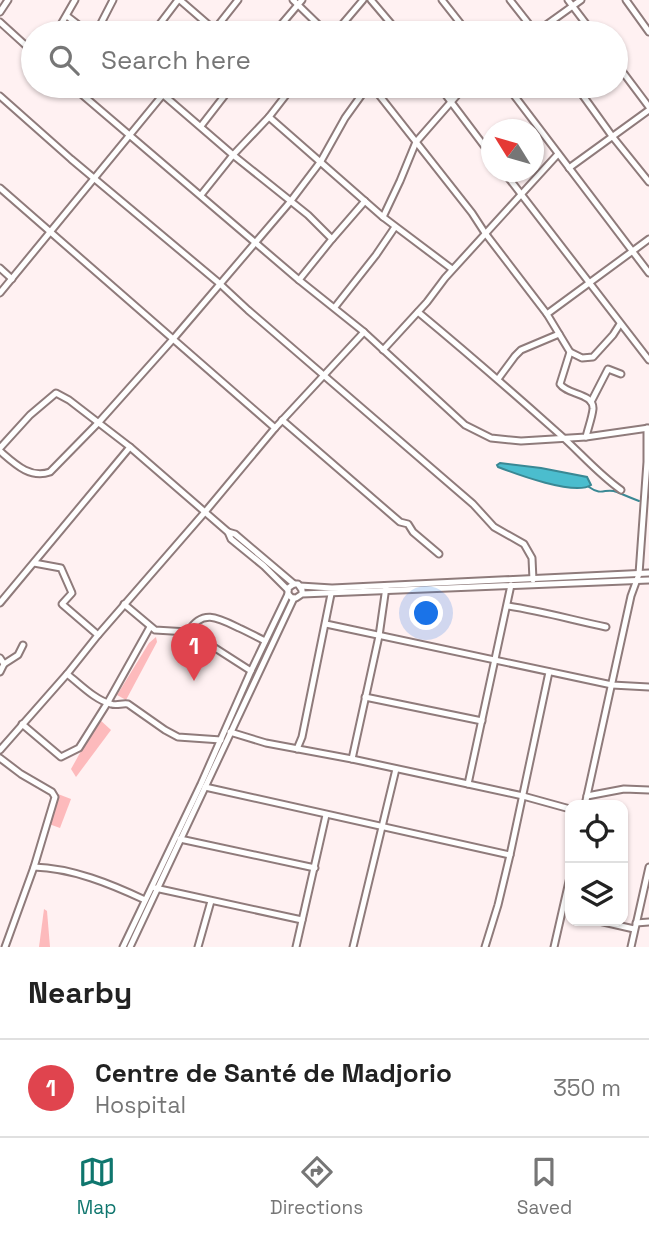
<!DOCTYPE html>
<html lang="en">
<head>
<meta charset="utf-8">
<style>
  body { margin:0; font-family:"Space Grotesk",sans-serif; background:#f6f6f6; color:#222 }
  .controls { position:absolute; right:21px; bottom:21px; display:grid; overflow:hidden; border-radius:14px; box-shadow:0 2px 5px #0004 }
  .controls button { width:63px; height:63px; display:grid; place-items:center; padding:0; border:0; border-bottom:2px solid #e0e0e0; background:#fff; color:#222; font:35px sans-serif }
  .compass { position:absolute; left:481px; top:119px; width:63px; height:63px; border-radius:50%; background:#fff; box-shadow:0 2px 5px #0004; rotate:307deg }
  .you { position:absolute; left:427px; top:614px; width:24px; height:24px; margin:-18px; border:5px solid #fff; border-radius:50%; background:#1a73e8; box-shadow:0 0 0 10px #1a73e833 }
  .badge { display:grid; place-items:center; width:46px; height:46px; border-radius:50%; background:#0f766e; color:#fff; font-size:23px; font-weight:700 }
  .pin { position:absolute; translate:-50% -58px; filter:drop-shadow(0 2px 4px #0008) }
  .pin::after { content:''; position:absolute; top:37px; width:24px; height:21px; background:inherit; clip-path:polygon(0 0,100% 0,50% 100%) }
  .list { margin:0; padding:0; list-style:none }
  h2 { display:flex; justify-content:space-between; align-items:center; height:91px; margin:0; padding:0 28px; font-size:30px }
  h2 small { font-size:23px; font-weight:400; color:#767676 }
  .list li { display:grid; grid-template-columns:46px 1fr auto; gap:21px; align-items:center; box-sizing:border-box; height:98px; padding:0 28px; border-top:2px solid #e0e0e0 }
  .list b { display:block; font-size:26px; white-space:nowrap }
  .list p { margin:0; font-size:23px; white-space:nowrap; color:#767676 }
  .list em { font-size:23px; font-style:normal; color:#767676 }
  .icon { flex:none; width:38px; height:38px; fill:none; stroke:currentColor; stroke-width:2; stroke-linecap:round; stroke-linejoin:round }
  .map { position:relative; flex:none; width:649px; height:947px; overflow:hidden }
  .search { position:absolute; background:#fff; box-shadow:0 2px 5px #0004; left:21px; right:21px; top:21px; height:77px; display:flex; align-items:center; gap:18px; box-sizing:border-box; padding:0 24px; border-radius:38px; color:#767676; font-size:26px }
  .sheet { height:189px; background:#fff }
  nav { display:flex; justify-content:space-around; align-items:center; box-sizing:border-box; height:98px; border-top:2px solid #e0e0e0; background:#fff; font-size:19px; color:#767676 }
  nav a { display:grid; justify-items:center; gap:4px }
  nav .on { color:#0f766e }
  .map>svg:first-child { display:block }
  .green { fill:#fdbabc }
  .water { fill:#4bbdce; stroke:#3a8894; stroke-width:2 }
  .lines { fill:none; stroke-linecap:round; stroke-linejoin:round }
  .stream { stroke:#3a8894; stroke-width:2 }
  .minor-casing { stroke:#8f7b7b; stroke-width:9 }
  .minor { stroke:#fff; stroke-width:5 }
</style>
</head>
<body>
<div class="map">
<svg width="649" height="947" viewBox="0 0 649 947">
  <rect width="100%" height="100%" fill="#fff1f2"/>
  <g class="green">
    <path d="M 156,637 L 157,642 L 126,700 L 117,695 L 149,643 Z"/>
    <path d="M 99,719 L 111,730 L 76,777 L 71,769 Z"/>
    <path d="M 58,794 L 71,799 L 60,828 L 49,824 Z"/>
    <path d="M 44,909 L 47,911 L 50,947 L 39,947 Z"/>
  </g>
  <path class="water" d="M 500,463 L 541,468 L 587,477 L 591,485 C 575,496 516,474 498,467 L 497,465 Z"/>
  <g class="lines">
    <path class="stream" d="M 589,487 C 603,497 605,487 617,492 C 624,495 631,498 639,501"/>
    <g class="minor-casing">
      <g id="minor">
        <path d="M 180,0 L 218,33"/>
        <path d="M 293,0 L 327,33"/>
        <path d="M 371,0 L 399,33"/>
        <path d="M 442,0 L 468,33"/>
        <path d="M 510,0 L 536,33"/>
        <path d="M 568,0 L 593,33"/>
        <path d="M 626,0 L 649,32"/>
        <path d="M 0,12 L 8,0"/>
        <path d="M 67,16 L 89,33"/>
        <path d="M 0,22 L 33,52"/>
        <path d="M 56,33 L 75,0"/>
        <path d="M 96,33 L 113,0"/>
        <path d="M 153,33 L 178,0"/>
        <path d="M 212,33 L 238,0"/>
        <path d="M 274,33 L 302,0"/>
        <path d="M 335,33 L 363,0"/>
        <path d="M 535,33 L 581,0"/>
        <path d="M 616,63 L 649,107"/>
        <path d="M 72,86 L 299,280 L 364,332 L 465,425 L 491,438 L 521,441 L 586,437 L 649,428"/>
        <path d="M 153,86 L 233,155 L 308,215 L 332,239 L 299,280"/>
        <path d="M 372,86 L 472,213 L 485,233 L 547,314 L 570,352 L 560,384 C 567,395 594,393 593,409 C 592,418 588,428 586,437"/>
        <path d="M 439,86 L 491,155"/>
        <path d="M 507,86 L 649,273"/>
        <path d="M 576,86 L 612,136 L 649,182"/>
        <path d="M 0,96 L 71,159 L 219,283 L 248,310 L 473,504 L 494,527 L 524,544 L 532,558 L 533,580"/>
        <path d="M 269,117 L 383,217"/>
        <path d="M 201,126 L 232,86"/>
        <path d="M 569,168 L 649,110"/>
        <path d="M 504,172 L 649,360"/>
        <path d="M 0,188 L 275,428"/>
        <path d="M 201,195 L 233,155 L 269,117 L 293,86"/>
        <path d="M 332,239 L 365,201"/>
        <path d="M 0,268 L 12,279"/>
        <path d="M 452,269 L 383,217 L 400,181 L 416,142 L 465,86"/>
        <path d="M 0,293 L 170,86"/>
        <path d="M 335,307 L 376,255 L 395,227"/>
        <path d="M 418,312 C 465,351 511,391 557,432 C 579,451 597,473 621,490"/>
        <path d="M 547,314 L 649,239"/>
        <path d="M 383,350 L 427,302 L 445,278 L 558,154"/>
        <path d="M 570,352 L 582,358 L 593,357 L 613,335 L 620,324"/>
        <path d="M 498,379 L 515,356 L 521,350 L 559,334"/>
        <path d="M 591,402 L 608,369 L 621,374"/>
        <path d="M 282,420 L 400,522 L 408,524 L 413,532 L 439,554"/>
        <path d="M 0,448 L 30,415 L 56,393 L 69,400 L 130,447 L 228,532 L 231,539 L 264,566 L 288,590"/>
        <path d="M 0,451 C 15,464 30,479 50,472 L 99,422 L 174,338 L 290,202 L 321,161 L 345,118 L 368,86"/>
        <path d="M 228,532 L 235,534 L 294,584"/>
        <path d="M 34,563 L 61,568 L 72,593 L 62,604 L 98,635"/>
        <path d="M 300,586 L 332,588 L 649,573"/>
        <path d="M 302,594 L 302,590 L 298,584 L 294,584 L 288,588 L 288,594 L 292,598 L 296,598 L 302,594 L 649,580"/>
        <path d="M 0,603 L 130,447"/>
        <path d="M 124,604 L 155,630 L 188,632 L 198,637 L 251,671"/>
        <path d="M 508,606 C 541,611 573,620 606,627"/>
        <path d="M 326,624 L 612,685 L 649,687"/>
        <path d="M 188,632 C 202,608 219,618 239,628 C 248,632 257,637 265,641"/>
        <path d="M 0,658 L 4,664 L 0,672"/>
        <path d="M 4,664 L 18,655 L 23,645"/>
        <path d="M 67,674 C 80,684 95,700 111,704 C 117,706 122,703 128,704 L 165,730 L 178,737 L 221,740"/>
        <path d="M 365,697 L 482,721"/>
        <path d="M 22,724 L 61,757 L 79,748 L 108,702 L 150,627"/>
        <path d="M 230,732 L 266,743 L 352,759 L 468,784 L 523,796 L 570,809"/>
        <path d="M 297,749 L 302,737 L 331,594"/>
        <path d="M 0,750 L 67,674 L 98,635 L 205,512 L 275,428 L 364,332"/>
        <path d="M 0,758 L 21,774 L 52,792 L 55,797 L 34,867 L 5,947"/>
        <path d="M 352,759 L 379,636 L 386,587"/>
        <path d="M 468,784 L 511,585"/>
        <path d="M 205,787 L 510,855 L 549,672"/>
        <path d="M 587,796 L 624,789 L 649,790"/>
        <path d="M 585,805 L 631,596 L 639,574 L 647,462 L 647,428"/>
        <path d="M 180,839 L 315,868"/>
        <path d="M 34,867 C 72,868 111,884 145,900"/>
        <path d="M 155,888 L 302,920"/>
        <path d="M 599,921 L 634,929"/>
        <path d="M 636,923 L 649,922"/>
        <path d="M 123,947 L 201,784 L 251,671 L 288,594"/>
        <path d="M 130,947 L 294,598"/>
        <path d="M 198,947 L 211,901"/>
        <path d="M 296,947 L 326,815"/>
        <path d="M 353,947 L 396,769"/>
        <path d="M 485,947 L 498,905 L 510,855"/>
        <path d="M 554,947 L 570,877"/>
        <path d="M 631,947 L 649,867"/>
      </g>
    </g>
    <use href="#minor" class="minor"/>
  </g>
</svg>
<div class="controls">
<button><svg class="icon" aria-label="locate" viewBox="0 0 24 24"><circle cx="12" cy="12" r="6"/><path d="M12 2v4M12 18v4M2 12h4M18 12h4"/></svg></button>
<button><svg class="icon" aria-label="layers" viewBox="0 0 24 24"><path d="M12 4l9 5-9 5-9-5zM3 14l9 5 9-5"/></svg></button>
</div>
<svg class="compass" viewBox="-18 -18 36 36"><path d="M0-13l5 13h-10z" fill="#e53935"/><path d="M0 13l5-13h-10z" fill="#767676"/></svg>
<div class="you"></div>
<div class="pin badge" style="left:194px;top:681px;background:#e0444e">1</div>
<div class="search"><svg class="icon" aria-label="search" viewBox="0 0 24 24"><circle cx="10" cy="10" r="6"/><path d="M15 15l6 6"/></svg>Search here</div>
</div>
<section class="sheet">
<h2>Nearby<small></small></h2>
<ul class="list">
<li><span class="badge" style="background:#e0444e">1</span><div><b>Centre de Santé de Madjorio</b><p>Hospital</p></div><em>350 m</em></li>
</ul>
</section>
<nav>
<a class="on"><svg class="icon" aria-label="map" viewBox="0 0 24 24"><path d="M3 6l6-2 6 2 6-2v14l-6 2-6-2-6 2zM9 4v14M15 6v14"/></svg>Map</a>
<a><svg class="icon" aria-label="directions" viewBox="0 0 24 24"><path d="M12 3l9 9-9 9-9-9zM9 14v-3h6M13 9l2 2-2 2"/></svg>Directions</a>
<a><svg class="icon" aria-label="saved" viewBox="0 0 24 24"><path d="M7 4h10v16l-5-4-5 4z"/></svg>Saved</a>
</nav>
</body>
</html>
